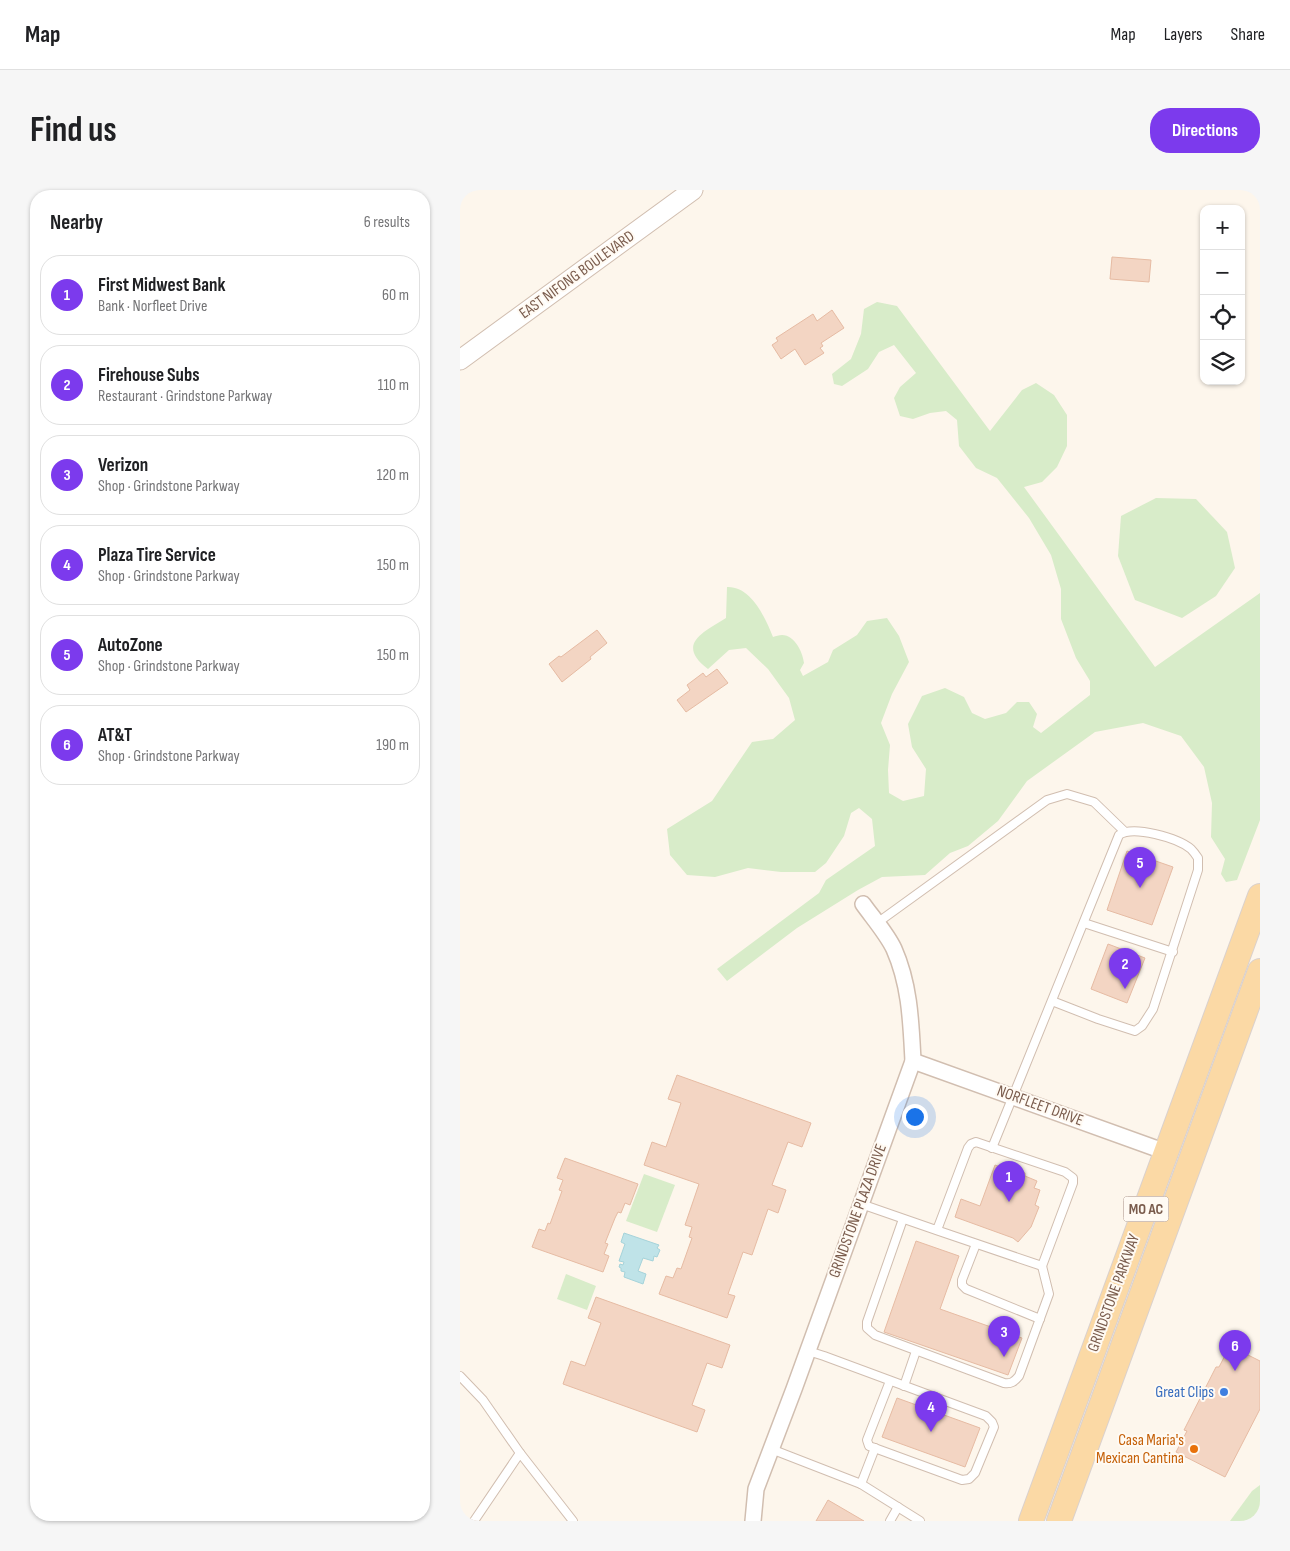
<!DOCTYPE html>
<html lang="en">
<head>
<meta charset="utf-8">
<style>
  body { margin:0; font-family:"Sofia Sans Condensed",sans-serif; background:#f6f6f6; color:#202124 }
  .controls { position:absolute; right:15px; top:15px; display:grid; overflow:hidden; border-radius:10px; box-shadow:0 1px 4px #0004 }
  .controls button { width:45px; height:45px; display:grid; place-items:center; padding:0; border:0; border-bottom:1px solid #e0e0e0; background:#fff; color:#202124; font:25px sans-serif }
  .you { position:absolute; left:454px; top:926px; width:18px; height:18px; margin:-12px; border:4px solid #fff; border-radius:50%; background:#1a73e8; box-shadow:0 0 0 8px #1a73e833 }
  .badge { display:grid; place-items:center; width:32px; height:32px; border-radius:50%; background:#7c3aed; color:#fff; font-size:16px; font-weight:700 }
  .pin { position:absolute; translate:-50% -41px; filter:drop-shadow(0 1px 2px #0008) }
  .pin::after { content:''; position:absolute; top:26px; width:18px; height:15px; background:inherit; clip-path:polygon(0 0,100% 0,50% 100%) }
  .list { margin:0; padding:0; list-style:none }
  h2 { display:flex; justify-content:space-between; align-items:center; height:65px; margin:0; padding:0 20px; font-size:21px }
  h2 small { font-size:16px; font-weight:400; color:#757577 }
  .list li { display:grid; grid-template-columns:32px 1fr auto; gap:15px; align-items:center; box-sizing:border-box; height:80px; margin:0 10px 10px; padding:0 10px; border:1px solid #e0e0e0; border-radius:20px }
  .list b { display:block; font-size:19px; white-space:nowrap }
  .list p { margin:0; font-size:16px; white-space:nowrap; color:#757577 }
  .list em { font-size:16px; font-style:normal; color:#757577 }
  .icon { flex:none; width:28px; height:28px; fill:none; stroke:currentColor; stroke-width:2; stroke-linecap:round; stroke-linejoin:round }
  .map { position:relative; flex:none; width:800px; height:1331px; overflow:hidden; border-radius:20px }
  header { display:flex; align-items:center; gap:30px; box-sizing:border-box; height:70px; padding:0 25px; background:#fff; border-bottom:1px solid #e0e0e0 }
  header strong { font-size:24px }
  nav { display:flex; gap:28px; margin-inline-start:auto; font-size:18px }
  .intro { display:flex; align-items:center; justify-content:space-between; box-sizing:border-box; height:120px; padding:0 30px }
  h1 { margin:0; font-size:35px }
  .button { padding:12px 22px; border-radius:20px; background:#7c3aed; color:#fff; font-size:18px; font-weight:700 }
  main { display:flex; gap:30px; padding:0 30px }
  aside { flex:1; background:#fff; border-radius:20px; box-shadow:0 1px 4px #0004 }
  .map>svg:first-child { display:block }
  .green { fill:#d8ecc9 }
  .water { fill:#bfe3e8; stroke:#a5d3da }
  .building { fill:#f3d5c3; stroke:#e6bba3 }
  .lines { fill:none; stroke-linecap:round; stroke-linejoin:round }
  .service-casing { stroke:#d1beb0; stroke-width:10 }
  .minor-casing { stroke:#d1beb0; stroke-width:18 }
  .tertiary-casing { stroke:#d1beb0; stroke-width:21 }
  .primary-casing { stroke:#dad1cd; stroke-width:26 }
  .service { stroke:#fff; stroke-width:8 }
  .minor { stroke:#fff; stroke-width:15 }
  .tertiary { stroke:#fff; stroke-width:19 }
  .primary { stroke:#fbd9a5; stroke-width:24 }
  .shop-dot { fill:#3f7fe0; stroke:#fffaf3; stroke-width:2 }
  .food-dot { fill:#e8710a; stroke:#fffaf3; stroke-width:2 }
  .labels { text-anchor:middle; dominant-baseline:central; stroke-width:4; stroke-linejoin:round; paint-order:stroke }
  .shield { fill:#fffaf3; stroke:#a28b7f; stroke-width:1 }
  .shield-label { font-size:15px; font-weight:bold; fill:#7a5c4d }
  .street-label { font-size:16px; fill:#7a5c4d; stroke:#fffaf3 }
  .shop-label { font-size:16px; fill:#366cbe; stroke:#fffaf3; text-anchor:end }
  .food-label { font-size:16px; fill:#c56008; stroke:#fffaf3; text-anchor:end }
</style>
</head>
<body>
<header>
<strong>Map</strong>
<nav><a>Map</a><a>Layers</a><a>Share</a></nav>
</header>
<div class="intro"><h1>Find us</h1><a class="button">Directions</a></div>
<main>
<aside>
<h2>Nearby<small>6 results</small></h2>
<ul class="list">
<li><span class="badge">1</span><div><b>First Midwest Bank</b><p>Bank · Norfleet Drive</p></div><em>60 m</em></li>
<li><span class="badge">2</span><div><b>Firehouse Subs</b><p>Restaurant · Grindstone Parkway</p></div><em>110 m</em></li>
<li><span class="badge">3</span><div><b>Verizon</b><p>Shop · Grindstone Parkway</p></div><em>120 m</em></li>
<li><span class="badge">4</span><div><b>Plaza Tire Service</b><p>Shop · Grindstone Parkway</p></div><em>150 m</em></li>
<li><span class="badge">5</span><div><b>AutoZone</b><p>Shop · Grindstone Parkway</p></div><em>150 m</em></li>
<li><span class="badge">6</span><div><b>AT&amp;T</b><p>Shop · Grindstone Parkway</p></div><em>190 m</em></li>
</ul>
</aside>
<div class="map">
<svg width="800" height="1331" viewBox="0 0 800 1331">
  <rect width="100%" height="100%" fill="#fdf6ec"/>
  <g class="green">
    <path d="M 417,112 L 437,116 L 530,241 L 562,200 L 576,193 L 594,205 L 607,225 L 607,256 L 597,277 L 582,292 L 564,297 L 695,477 L 800,403 L 800,630 L 777,690 L 766,692 L 761,684 L 765,669 L 751,647 L 752,613 L 744,577 L 721,546 L 683,533 L 635,542 L 567,591 L 538,631 L 508,656 L 490,663 L 465,685 L 422,687 L 398,700 L 337,738 L 267,791 L 257,779 L 359,703 L 366,690 L 415,656 L 412,629 L 399,618 L 391,623 L 384,646 L 366,673 L 355,682 L 321,682 L 288,678 L 255,687 L 227,685 L 210,665 L 207,639 L 252,611 L 292,552 L 313,549 L 335,530 L 329,508 L 308,479 L 286,458 L 269,460 L 248,479 C 215,454 244,442 266,428 L 267,397 C 291,396 305,427 313,447 C 316,446 319,445 322,445 C 335,445 343,463 344,473 L 340,480 L 343,486 L 368,472 L 373,460 L 397,445 L 407,431 L 427,428 L 439,446 L 449,472 L 432,504 L 421,533 L 430,555 L 428,580 L 429,603 L 443,611 L 464,606 L 466,579 L 452,557 L 448,534 L 462,506 L 485,498 L 504,507 L 512,523 L 525,529 L 546,523 L 557,512 L 569,512 L 577,524 L 573,537 L 581,543 L 630,505 L 630,491 L 616,468 L 601,429 L 601,399 L 591,365 L 569,328 L 537,288 L 516,278 L 499,256 L 497,230 L 486,221 L 470,223 L 453,229 L 440,226 L 434,208 L 440,197 L 456,183 L 434,155 L 419,162 L 408,179 L 382,196 L 374,194 L 372,184 L 391,169 L 401,144 L 404,119 Z"/>
    <path d="M 696,308 L 736,309 L 767,342 L 775,378 L 756,406 L 722,428 L 675,410 L 658,366 L 661,326 Z"/>
    <path d="M 184,984 L 215,995 L 197,1042 L 166,1031 Z"/>
    <path d="M 106,1084 L 136,1096 L 127,1120 L 97,1109 Z"/>
    <path d="M 800,1295 L 800,1331 L 770,1331 L 792,1301 Z"/>
  </g>
  <path class="water" d="M 164,1043 L 199,1055 L 197,1058 L 200,1060 L 197,1067 L 194,1066 L 193,1071 L 183,1068 L 178,1081 L 186,1084 L 183,1094 L 164,1087 L 165,1082 L 161,1081 L 161,1078 L 159,1077 L 160,1074 L 163,1075 L 164,1072 L 159,1071 L 165,1054 L 161,1052 Z"/>
  <g class="building">
    <path d="M 652,67 L 691,70 L 689,92 L 650,89 Z"/>
    <path d="M 372,120 L 384,138 L 361,153 L 363,156 L 360,158 L 364,163 L 345,175 L 335,159 L 321,169 L 312,155 L 318,151 L 316,148 L 353,124 L 357,131 Z"/>
    <path d="M 137,440 L 147,453 L 130,467 L 131,469 L 102,492 L 89,474 L 99,466 L 101,467 Z"/>
    <path d="M 257,479 L 268,493 L 226,522 L 217,510 L 230,500 L 227,495 L 243,483 L 246,487 Z"/>
    <path d="M 667,661 L 713,677 L 692,735 L 647,720 Z"/>
    <path d="M 648,754 L 685,768 L 667,813 L 631,799 Z"/>
    <path d="M 217,885 L 351,933 L 342,957 L 328,952 L 312,995 L 326,1000 L 318,1023 L 308,1019 L 292,1065 L 283,1062 L 268,1104 L 275,1106 L 267,1128 L 199,1104 L 206,1086 L 213,1088 L 217,1078 L 221,1079 L 232,1048 L 229,1047 L 232,1037 L 225,1035 L 239,994 L 184,975 L 192,952 L 206,957 L 221,913 L 208,909 Z"/>
    <path d="M 105,968 L 178,994 L 170,1015 L 165,1013 L 161,1023 L 158,1022 L 155,1028 L 145,1053 L 148,1054 L 144,1064 L 149,1066 L 143,1082 L 72,1057 L 79,1039 L 85,1041 L 88,1033 L 90,1034 L 102,1001 L 99,1000 L 103,990 L 97,988 Z"/>
    <path d="M 535,975 L 548,980 L 549,977 L 565,983 L 565,986 L 577,991 L 574,998 L 580,1000 L 575,1015 L 579,1017 L 571,1037 L 558,1052 L 553,1048 L 495,1027 L 501,1009 L 520,1016 Z"/>
    <path d="M 456,1051 L 499,1066 L 480,1119 L 562,1148 L 548,1185 L 424,1142 Z"/>
    <path d="M 136,1107 L 270,1155 L 262,1178 L 247,1173 L 232,1215 L 245,1220 L 237,1242 L 103,1194 L 111,1171 L 125,1176 L 141,1133 L 128,1128 Z"/>
    <path d="M 770,1156 L 800,1171 L 800,1219 L 765,1287 L 716,1262 L 727,1241 L 724,1240 L 756,1177 L 759,1177 Z"/>
    <path d="M 437,1208 L 520,1238 L 505,1277 L 422,1247 Z"/>
    <path d="M 368,1310 L 404,1331 L 356,1331 Z"/>
  </g>
  <g class="lines">
    <g class="service-casing">
      <g id="service">
        <path d="M 417,733 L 587,610 L 607,604 L 634,612 L 664,641"/>
        <path d="M 624,733 L 713,762"/>
        <path d="M 532,958 L 659,645 C 673,635 718,648 731,659 C 733,661 736,665 738,668 L 738,680 L 693,819 L 682,836 L 675,841 L 638,829 L 592,811"/>
        <path d="M 401,1014 C 461,1035 522,1056 582,1076 L 613,993 L 613,988 L 605,982 L 516,952 L 511,954 L 508,958 L 477,1040"/>
        <path d="M 443,1029 L 407,1132 L 407,1138 L 415,1145 L 544,1193 C 551,1194 554,1192 559,1186 L 589,1104 L 582,1076"/>
        <path d="M 516,1054 L 502,1090 L 502,1095 L 506,1099 L 580,1129"/>
        <path d="M 348,1161 L 364,1166 L 526,1226 L 532,1232 L 534,1237 L 515,1283 L 509,1289 L 502,1290 L 409,1256 L 407,1250 L 430,1191"/>
        <path d="M 0,1186 L 23,1210 L 60,1263"/>
        <path d="M 444,1196 L 456,1161"/>
        <path d="M 311,1259 L 401,1294 L 415,1258"/>
        <path d="M 401,1294 L 460,1331"/>
        <path d="M 14,1331 L 60,1263 L 113,1331"/>
        <path d="M 430,1331 L 438,1317"/>
      </g>
    </g>
    <g class="minor-casing">
      <g id="minor">
        <path d="M 453,871 L 706,962"/>
        <path d="M 293,1331 L 296,1299 L 334,1199 L 453,871 C 451,833 450,795 434,759 C 427,744 413,728 403,714"/>
      </g>
    </g>
    <g class="tertiary-casing">
      <path id="tertiary" d="M 0,170 L 233,0"/>
    </g>
    <g class="primary-casing">
      <g id="primary">
        <path d="M 571,1331 L 800,706"/>
        <path d="M 599,1331 L 800,781"/>
      </g>
    </g>
    <use href="#service" class="service"/>
    <use href="#minor" class="minor"/>
    <use href="#tertiary" class="tertiary"/>
    <use href="#primary" class="primary"/>
  </g>
  <circle class="shop-dot" cx="764" cy="1202" r="5"/>
  <circle class="food-dot" cx="734" cy="1259" r="5"/>
  <g class="labels">
    <rect class="shield" x="663.5" y="1006.5" width="45" height="25" rx="4"/>
    <g class="shield-label">
      <text x="686" y="1019">MO AC</text>
    </g>
    <g class="street-label">
      <text transform="translate(117 85) rotate(-36)">EAST NIFONG BOULEVARD</text>
      <text transform="translate(580 916) rotate(20)">NORFLEET DRIVE</text>
      <text transform="translate(398 1021) rotate(-70)">GRINDSTONE PLAZA DRIVE</text>
      <text transform="translate(654 1103) rotate(-70)">GRINDSTONE PARKWAY</text>
    </g>
    <g class="shop-label">
      <text x="754" y="1202">Great Clips</text>
    </g>
    <g class="food-label">
      <text x="724" y="1250">Casa Maria's<tspan x="724" dy="18">Mexican Cantina</tspan></text>
    </g>
  </g>
</svg>
<div class="controls">
<button>+</button>
<button>−</button>
<button><svg class="icon" aria-label="locate" viewBox="0 0 24 24"><circle cx="12" cy="12" r="6"/><path d="M12 2v4M12 18v4M2 12h4M18 12h4"/></svg></button>
<button><svg class="icon" aria-label="layers" viewBox="0 0 24 24"><path d="M12 4l9 5-9 5-9-5zM3 14l9 5 9-5"/></svg></button>
</div>
<div class="you"></div>
<div class="pin badge" style="left:549px;top:1012px">1</div>
<div class="pin badge" style="left:665px;top:799px">2</div>
<div class="pin badge" style="left:544px;top:1167px">3</div>
<div class="pin badge" style="left:471px;top:1242px">4</div>
<div class="pin badge" style="left:680px;top:698px">5</div>
<div class="pin badge" style="left:775px;top:1181px">6</div>
</div>
</main>
</body>
</html>
